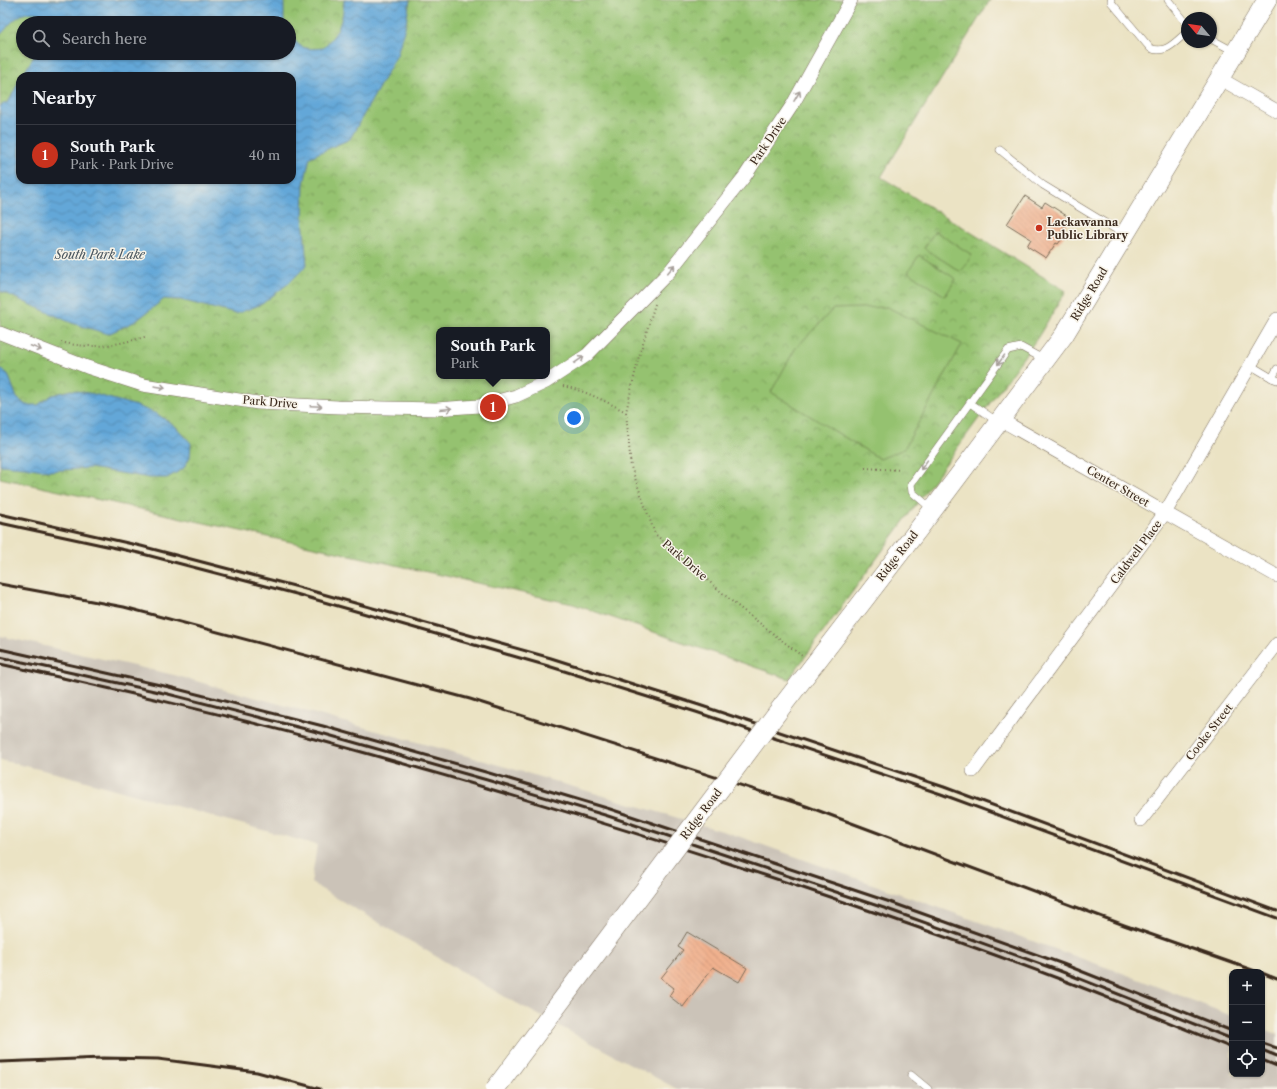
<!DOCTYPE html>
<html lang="en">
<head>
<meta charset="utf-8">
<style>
  body { margin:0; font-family:"Libre Caslon Text",serif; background:#20242c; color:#f1f3f6 }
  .controls { position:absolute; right:12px; bottom:12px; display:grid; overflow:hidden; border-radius:8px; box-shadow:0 1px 3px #0004 }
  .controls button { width:36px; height:36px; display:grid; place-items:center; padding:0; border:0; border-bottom:1px solid #363941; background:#171b24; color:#f1f3f6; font:20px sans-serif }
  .compass { position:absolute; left:1181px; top:12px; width:36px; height:36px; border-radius:50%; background:#171b24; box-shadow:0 1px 3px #0004; rotate:299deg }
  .you { position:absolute; left:574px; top:418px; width:14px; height:14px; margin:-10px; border:3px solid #fff; border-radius:50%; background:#1a73e8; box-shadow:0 0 0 6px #1a73e833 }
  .badge { display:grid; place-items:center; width:26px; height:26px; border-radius:50%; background:#c8321e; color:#fff; font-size:13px; font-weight:700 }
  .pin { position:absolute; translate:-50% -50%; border:2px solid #fff; box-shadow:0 1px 4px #0006 }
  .popup { position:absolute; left:436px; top:327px; width:114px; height:52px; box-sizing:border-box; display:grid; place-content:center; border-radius:8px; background:#171b24; filter:drop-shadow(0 1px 3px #0005); font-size:13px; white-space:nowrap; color:#9ea1a6 }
  .popup b { font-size:15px; color:#f1f3f6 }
  .popup::after { content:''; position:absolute; left:50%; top:100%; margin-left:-8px; border:8px solid transparent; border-top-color:#171b24 }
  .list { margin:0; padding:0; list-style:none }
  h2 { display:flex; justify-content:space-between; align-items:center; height:52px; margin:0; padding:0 16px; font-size:17px }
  h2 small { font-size:13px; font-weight:400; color:#9ea1a6 }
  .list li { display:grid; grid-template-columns:26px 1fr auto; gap:12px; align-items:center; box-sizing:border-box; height:60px; padding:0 16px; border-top:1px solid #363941 }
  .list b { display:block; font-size:15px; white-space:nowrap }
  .list p { margin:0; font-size:13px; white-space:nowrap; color:#9ea1a6 }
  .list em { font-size:13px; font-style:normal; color:#9ea1a6 }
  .icon { flex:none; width:22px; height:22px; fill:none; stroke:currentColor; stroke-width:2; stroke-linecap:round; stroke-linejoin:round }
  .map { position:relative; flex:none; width:1277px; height:1089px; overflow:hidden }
  .search { position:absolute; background:#171b24; box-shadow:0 1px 3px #0004; left:16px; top:16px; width:280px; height:44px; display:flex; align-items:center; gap:10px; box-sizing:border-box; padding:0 14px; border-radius:22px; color:#9ea1a6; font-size:15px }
  .panel { position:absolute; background:#171b24; box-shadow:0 1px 3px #0004; left:16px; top:72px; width:280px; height:112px; border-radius:12px }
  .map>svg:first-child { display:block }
  .industrial { fill:#cbc3b8 }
  .park { fill:url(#park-crowns); stroke:#687647; fill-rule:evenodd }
  .garden { fill:#95c270; stroke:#687647 }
  .water { fill:url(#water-waves); stroke:#4f687b }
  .building { fill:url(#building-back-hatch) }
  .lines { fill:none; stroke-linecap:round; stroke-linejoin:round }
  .lane-casing { stroke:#796b58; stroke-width:8 }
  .street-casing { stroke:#796b58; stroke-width:14 }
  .secondary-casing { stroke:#796b58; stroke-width:20 }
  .path { stroke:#796b58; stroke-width:2; stroke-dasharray:1 3; stroke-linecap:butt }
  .lane { stroke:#fff; stroke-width:7 }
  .street { stroke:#fff; stroke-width:13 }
  .secondary { stroke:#fff; stroke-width:19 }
  .rail { stroke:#3b2a1e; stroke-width:3 }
  .secondary-bridge-casing { stroke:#796b58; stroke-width:20; stroke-linecap:butt }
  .secondary-bridge { stroke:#fff; stroke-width:19 }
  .oneway { stroke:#a79f9a }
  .poi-dot { fill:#c8321e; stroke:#f7f3e8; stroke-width:1.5 }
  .labels { text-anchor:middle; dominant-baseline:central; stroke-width:3; stroke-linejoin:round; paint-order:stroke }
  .street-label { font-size:11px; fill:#3b2a1e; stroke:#f7f3e8 }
  .poi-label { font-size:11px; font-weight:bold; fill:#3b2a1e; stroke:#f7f3e8; text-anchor:start }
  .water-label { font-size:12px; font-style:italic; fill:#49565f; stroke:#f7f3e8 }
</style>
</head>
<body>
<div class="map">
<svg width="1277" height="1089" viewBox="0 0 1277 1089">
  <defs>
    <pattern id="park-crowns" width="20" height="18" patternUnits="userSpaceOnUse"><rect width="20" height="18" fill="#95c270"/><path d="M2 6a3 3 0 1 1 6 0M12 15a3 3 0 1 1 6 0" fill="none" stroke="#7b9e5b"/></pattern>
    <pattern id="water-waves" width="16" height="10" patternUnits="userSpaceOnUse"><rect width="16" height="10" fill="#63a7d8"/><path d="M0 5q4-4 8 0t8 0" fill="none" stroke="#5388af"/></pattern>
    <pattern id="building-back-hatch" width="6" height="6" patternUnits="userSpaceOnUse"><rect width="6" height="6" fill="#f0b18e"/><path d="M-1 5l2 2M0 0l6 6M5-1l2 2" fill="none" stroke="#cf987a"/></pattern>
  </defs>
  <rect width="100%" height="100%" fill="#f7f3e8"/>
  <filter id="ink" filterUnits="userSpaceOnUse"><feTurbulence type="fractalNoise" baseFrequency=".025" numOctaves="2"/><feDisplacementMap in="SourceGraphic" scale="8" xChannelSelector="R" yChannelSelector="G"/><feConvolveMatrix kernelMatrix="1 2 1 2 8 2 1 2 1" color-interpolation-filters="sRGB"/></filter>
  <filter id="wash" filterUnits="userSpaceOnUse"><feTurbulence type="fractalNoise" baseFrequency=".012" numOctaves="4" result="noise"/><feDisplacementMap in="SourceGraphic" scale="16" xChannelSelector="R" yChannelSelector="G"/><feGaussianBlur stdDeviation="0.9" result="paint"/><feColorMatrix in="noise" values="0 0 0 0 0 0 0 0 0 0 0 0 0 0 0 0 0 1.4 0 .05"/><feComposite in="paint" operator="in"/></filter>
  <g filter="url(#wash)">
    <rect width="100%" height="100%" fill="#ebe3c4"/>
    <path class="industrial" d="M 0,636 L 174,675 L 496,764 L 732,834 L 1125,974 L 1232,1016 L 1232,1074 L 1262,1074 L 1262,1028 L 1277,1034 L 1277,1089 L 677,1089 L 507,998 L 311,883 L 317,845 L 64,775 L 0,760 Z"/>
    <path class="park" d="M 0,0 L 990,0 L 881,177 L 1066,291 L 1038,337 L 789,679 L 573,604 L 0,478 ZM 23,23 L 289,23 L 289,53 L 23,53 ZM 20,76 L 292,76 L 292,180 L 20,180 ZM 439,330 L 547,330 L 547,376 L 439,376 Z"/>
    <g class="garden">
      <path d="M 935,231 L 972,255 L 961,272 L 924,248 Z"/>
      <path d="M 919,255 L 956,279 L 945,296 L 908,272 Z"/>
      <path d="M 887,307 L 962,344 L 904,449 L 880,459 L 771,392 L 795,349 L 833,309 Z"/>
    </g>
    <g class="water">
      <path d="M 0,0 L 284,0 L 284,23 L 47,23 L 47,17 C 34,10 24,11 13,21 C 8,25 5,31 0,35 Z"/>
      <path d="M 344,0 L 410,0 L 406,23 L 397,55 L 350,139 L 310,157 L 304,184 L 303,218 L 307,265 L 289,283 L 262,304 L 236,314 L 181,300 L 164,299 L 136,321 L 108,334 L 72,323 L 0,291 L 0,106 L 9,101 L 20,79 L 20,180 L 292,180 L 292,76 L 22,76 L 36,53 L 289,53 L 289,32 C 299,49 305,50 323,48 C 338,33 343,22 344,0 Z"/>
      <path d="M 0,368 L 8,374 L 17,398 L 26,405 L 38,405 L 52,395 L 71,390 L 94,394 L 137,406 L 157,414 L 175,426 L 191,443 L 190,457 L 183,469 L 167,478 L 150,478 L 90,468 L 49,471 L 24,467 L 0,465 Z"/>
    </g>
    <g id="blocks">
      <g class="building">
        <path d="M 1025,196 L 1042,207 L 1045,202 L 1070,218 L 1061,232 L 1064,234 L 1064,236 L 1058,244 L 1056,243 L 1046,258 L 1027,246 L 1031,239 L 1007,224 Z"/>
        <path d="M 687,932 L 747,968 L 739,982 L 713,967 L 683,1007 L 669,996 L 674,988 L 661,978 L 683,950 L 678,947 Z"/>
      </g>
    </g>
  </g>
  <g filter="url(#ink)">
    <use href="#blocks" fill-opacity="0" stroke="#796b58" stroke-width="1"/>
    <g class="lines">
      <g class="lane-casing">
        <g id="lane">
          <path d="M 1111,0 L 1111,2 L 1150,48 C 1166,55 1176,41 1187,32"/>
          <path d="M 1168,0 L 1187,24"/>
          <path d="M 1211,39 L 1235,52"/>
          <path d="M 1000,150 L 1043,185 L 1125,235"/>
          <path d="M 1250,365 L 1272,378"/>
          <path d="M 1277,369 L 1272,378 L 1277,380"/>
          <path d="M 970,403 L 998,422"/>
          <path d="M 933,510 L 912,492 L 911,484 L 1008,350 L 1021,347 L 1045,360"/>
          <path d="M 911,1075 L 928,1089"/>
        </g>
      </g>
      <g class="street-casing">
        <g id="street">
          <path d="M 1219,78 L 1277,111"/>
          <path d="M 0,333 L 87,367 L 143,385 L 258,403 L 338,407 L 436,409 L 479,406 L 516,396 L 546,382 L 587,355 L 669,272 L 745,176 L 793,104 L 851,0"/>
          <path d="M 1001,420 L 1277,576"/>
          <path d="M 973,771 L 1165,513 L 1277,319"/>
          <path d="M 1141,820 L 1277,644"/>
        </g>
      </g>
      <g class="secondary-casing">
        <path id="secondary" d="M 783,705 L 920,527 L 1064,335 L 1267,0"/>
      </g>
      <g class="path">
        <path d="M 655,304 L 639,356 L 626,412 L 631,467 L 655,534 L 735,604 L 802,656"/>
        <path d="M 61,342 C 92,350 115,345 145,337"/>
        <path d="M 563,386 C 586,391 605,401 626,412"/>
        <path d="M 865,468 L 901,470"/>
      </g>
      <use href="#lane" class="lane"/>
      <use href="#street" class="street"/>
      <use href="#secondary" class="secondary"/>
      <g class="rail">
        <path d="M 0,514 L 141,546 L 298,587 L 551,658 L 699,705 L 944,787 L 1277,911"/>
        <path d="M 0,523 L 139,553 L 296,594 L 548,666 L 696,712 L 941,794 L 1277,918"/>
        <path d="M 0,584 L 124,607 L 470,699 L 806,806 L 1124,925 L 1258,972"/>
        <path d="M 0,649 L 169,687 L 323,726 L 489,773 L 610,809 L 890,902 L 1063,964 L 1232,1031"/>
        <path d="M 0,657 L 168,694 L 321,733 L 487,780 L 608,816 L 887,909 L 1060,971 L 1232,1039"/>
        <path d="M 0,664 C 108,688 215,712 322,741 C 483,785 642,834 800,887 C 886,916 972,946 1057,978 C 1116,1000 1174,1025 1232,1048"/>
        <path d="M 1262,973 L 1277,979"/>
        <path d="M 1262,1043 L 1277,1048"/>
        <path d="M 1262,1050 L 1277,1056"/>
        <path d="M 1262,1060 L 1277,1066"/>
        <path d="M 0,1062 L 103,1058 L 158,1059 L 257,1072 L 320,1089"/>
      </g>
      <g class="secondary-bridge-casing">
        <path id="secondary-bridge" d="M 495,1089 L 783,705"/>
      </g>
      <use href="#secondary-bridge" class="secondary-bridge"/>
    </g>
    <defs><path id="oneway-shaft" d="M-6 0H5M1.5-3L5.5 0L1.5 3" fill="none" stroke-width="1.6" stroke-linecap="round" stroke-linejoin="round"/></defs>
    <g class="oneway">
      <use href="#oneway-shaft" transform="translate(797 96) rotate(-60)"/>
      <use href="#oneway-shaft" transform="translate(671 269) rotate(-50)"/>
      <use href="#oneway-shaft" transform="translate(36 348) rotate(22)"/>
      <use href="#oneway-shaft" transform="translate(579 360) rotate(-34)"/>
      <use href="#oneway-shaft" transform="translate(1001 360) rotate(126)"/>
      <use href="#oneway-shaft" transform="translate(160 387) rotate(9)"/>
      <use href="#oneway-shaft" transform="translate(316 406) rotate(3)"/>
      <use href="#oneway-shaft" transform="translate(446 409) rotate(-5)"/>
      <use href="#oneway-shaft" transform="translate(924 465) rotate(125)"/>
    </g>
  </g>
  <circle class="poi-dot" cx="1039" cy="228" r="4"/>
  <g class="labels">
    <g class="street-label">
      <text transform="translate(768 141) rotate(-56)">Park Drive</text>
      <text transform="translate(1089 294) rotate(-59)">Ridge Road</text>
      <text transform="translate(270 402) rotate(5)">Park Drive</text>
      <text transform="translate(1118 486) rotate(30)">Center Street</text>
      <text transform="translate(1136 552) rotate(-53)">Caldwell Place</text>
      <text transform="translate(897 556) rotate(-52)">Ridge Road</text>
      <text transform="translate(685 560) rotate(41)">Park Drive</text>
      <text transform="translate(1209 732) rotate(-52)">Cooke Street</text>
      <text transform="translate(701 814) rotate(-53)">Ridge Road</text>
    </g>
    <g class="poi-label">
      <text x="1047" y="222">Lackawanna<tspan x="1047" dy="13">Public Library</tspan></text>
    </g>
    <g class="water-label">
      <text x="100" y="254">South Park Lake</text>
    </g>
  </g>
</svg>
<div class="controls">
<button>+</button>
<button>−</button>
<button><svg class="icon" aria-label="locate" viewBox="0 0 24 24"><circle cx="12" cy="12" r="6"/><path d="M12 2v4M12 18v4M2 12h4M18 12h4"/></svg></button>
</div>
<svg class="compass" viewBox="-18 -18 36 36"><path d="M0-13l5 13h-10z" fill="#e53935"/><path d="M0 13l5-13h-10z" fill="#9ea1a6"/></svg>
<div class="you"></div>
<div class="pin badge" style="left:493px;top:407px">1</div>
<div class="popup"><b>South Park</b>Park</div>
<div class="search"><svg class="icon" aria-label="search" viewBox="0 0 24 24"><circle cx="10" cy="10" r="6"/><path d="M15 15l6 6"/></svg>Search here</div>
<section class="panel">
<h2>Nearby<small></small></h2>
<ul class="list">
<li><span class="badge">1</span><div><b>South Park</b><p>Park · Park Drive</p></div><em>40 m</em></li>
</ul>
</section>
</div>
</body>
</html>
